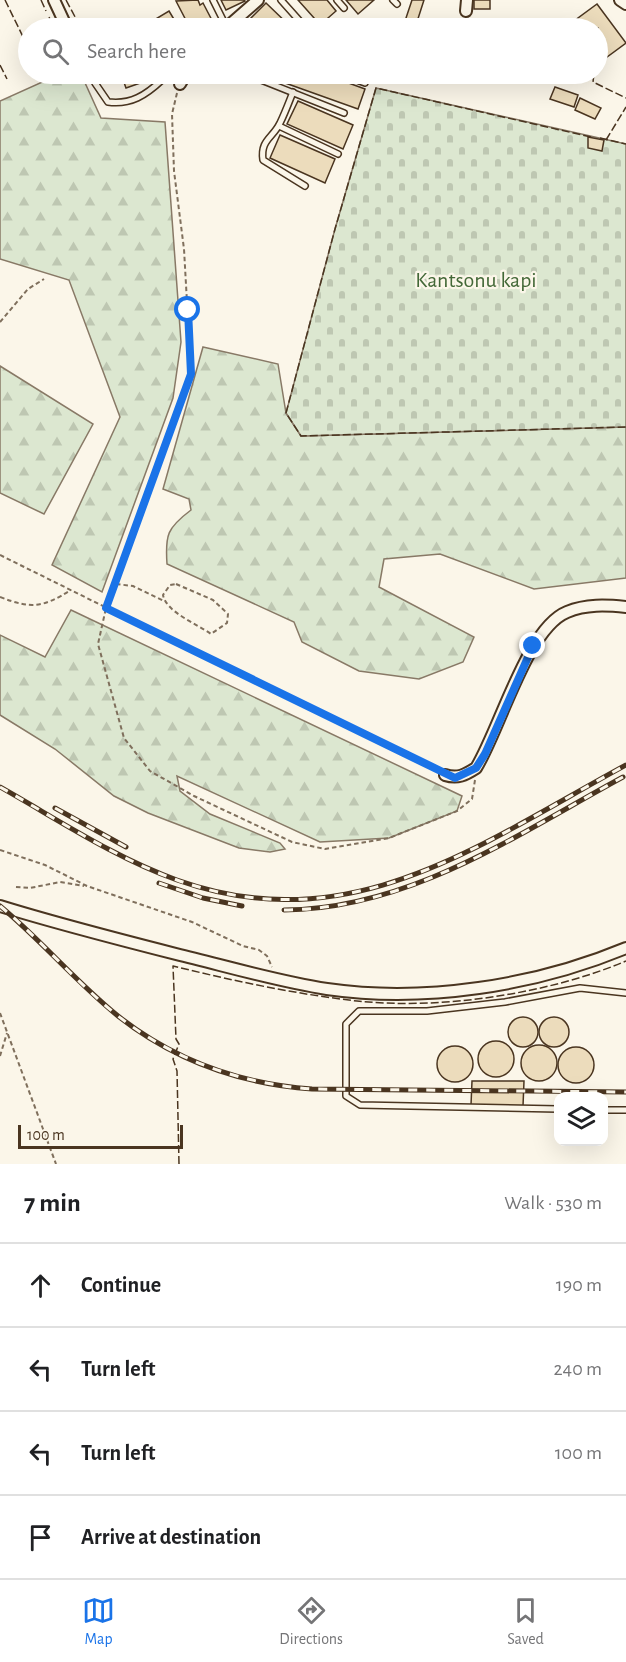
<!DOCTYPE html>
<html lang="en">
<head>
<meta charset="utf-8">
<style>
  body { margin:0; font-family:"Alegreya Sans",sans-serif; background:#f6f6f6; color:#202124 }
  .controls { position:absolute; right:18px; bottom:18px; display:grid; overflow:hidden; border-radius:12px; box-shadow:0 6px 24px #0002 }
  .controls button { width:54px; height:54px; display:grid; place-items:center; padding:0; border:0; border-bottom:2px solid #e0e0e0; background:#fff; color:#202124; font:30px sans-serif }
  .scale { position:absolute; left:18px; bottom:15px; width:165px; box-sizing:border-box; padding-left:6px; border:3px solid #4a3520; border-top:0; font-size:16px; line-height:21px; white-space:nowrap; color:#4a3520; -webkit-text-stroke:4px #fbf6e9; paint-order:stroke }
  .stop { position:absolute; width:18px; height:18px; margin:-14px; border:4px solid #1a73e8; border-radius:50%; background:#fff }
  .stop.end { background:#1a73e8; border-color:#fff; box-shadow:0 2px 6px #0008 }
  .list { margin:0; padding:0; list-style:none }
  h2 { display:flex; justify-content:space-between; align-items:center; height:78px; margin:0; padding:0 24px; font-size:26px }
  h2 small { font-size:20px; font-weight:400; color:#757577 }
  .list li { display:grid; grid-template-columns:39px 1fr auto; gap:18px; align-items:center; box-sizing:border-box; height:84px; padding:0 24px; border-top:2px solid #e0e0e0 }
  .list b { display:block; font-size:22px; white-space:nowrap }
  .list em { font-size:20px; font-style:normal; color:#757577 }
  .icon { flex:none; width:33px; height:33px; fill:none; stroke:currentColor; stroke-width:2; stroke-linecap:round; stroke-linejoin:round }
  .map { position:relative; flex:none; width:626px; height:1164px; overflow:hidden }
  .search { position:absolute; background:#fff; box-shadow:0 6px 24px #0002; left:18px; right:18px; top:18px; height:66px; display:flex; align-items:center; gap:15px; box-sizing:border-box; padding:0 21px; border-radius:33px; color:#757577; font-size:22px }
  .sheet { height:414px; background:#fff }
  nav { display:flex; justify-content:space-around; align-items:center; box-sizing:border-box; height:84px; border-top:2px solid #e0e0e0; background:#fff; font-size:16px; color:#757577 }
  nav a { display:grid; justify-items:center; gap:3px }
  nav .on { color:#1a73e8 }
  .map>svg:first-child { display:block }
  .forest { fill:url(#forest-firs); stroke:#887966; stroke-width:1.5 }
  .cemetery { fill:url(#cemetery-stones); stroke:#887966; stroke-width:1.5 }
  .building { fill:#ecdcbc; stroke:#4a3520; stroke-width:1.5 }
  .lines { fill:none; stroke-linecap:round; stroke-linejoin:round }
  .lane-casing { stroke:#4a3520; stroke-width:8 }
  .street-casing { stroke:#4a3520; stroke-width:14 }
  .path { stroke:#7f6f5c; stroke-width:2; stroke-dasharray:4.5 3; stroke-linecap:butt }
  .lane { stroke:#fbf6e9; stroke-width:5 }
  .street { stroke:#fbf6e9; stroke-width:10 }
  .rail-casing { stroke:#4a3520; stroke-width:5 }
  .rail { stroke:#fbf6e9; stroke-width:3; stroke-dasharray:9; stroke-linecap:butt }
  .fence { stroke:#4a3520; stroke-width:1.5; stroke-dasharray:8 3; stroke-linecap:butt }
  .route { stroke:#1a73e8; stroke-width:8 }
  .labels { text-anchor:middle; dominant-baseline:central; stroke-width:4.5; stroke-linejoin:round; paint-order:stroke }
  .park-label { font-size:22px; fill:#436837; stroke:#fbf6e9 }
</style>
</head>
<body>
<div class="map">
<svg width="626" height="1164" viewBox="0 0 626 1164">
  <defs>
    <pattern id="forest-firs" width="22" height="20" patternUnits="userSpaceOnUse" patternTransform="scale(1.5)"><rect width="22" height="20" fill="#dce7d0"/><path d="M5 1l3.5 6h-7zM16 11l3.5 6h-7z" fill="#bec7b2"/></pattern>
    <pattern id="cemetery-stones" width="16" height="16" patternUnits="userSpaceOnUse" patternTransform="scale(1.5)"><rect width="16" height="16" fill="#dce7d0"/><path d="M2 7V4a2 2 0 0 1 4 0v3zM10 15v-3a2 2 0 0 1 4 0v3z" fill="#bec7b2"/></pattern>
  </defs>
  <rect width="100%" height="100%" fill="#fbf6e9"/>
  <g class="forest">
    <path d="M 60,74 L 81,74 L 101,118 L 165,122 L 181,342 L 173,398 L 102,592 L 52,565 L 120,417 L 69,280 L 0,259 L 0,101 Z"/>
    <path d="M 203,347 L 278,364 L 286,413 L 301,436 L 626,427 L 626,578 L 534,589 L 440,554 L 384,559 L 379,587 L 474,637 L 463,662 L 419,679 L 359,671 L 302,642 L 294,622 L 167,564 C 165,535 167,528 191,510 L 189,499 L 163,489 Z"/>
    <path d="M 0,366 L 93,424 L 44,514 L 0,493 Z"/>
    <path d="M 71,610 L 462,796 L 457,811 L 389,838 L 320,842 L 177,776 L 180,791 L 210,814 L 280,843 L 285,849 L 270,852 L 239,848 L 148,813 L 114,796 L 55,749 L 0,715 L 0,635 L 45,657 Z"/>
  </g>
  <path class="cemetery" d="M 376,88 L 626,144 L 626,427 L 301,436 L 286,413 L 335,229 Z"/>
  <g class="building">
    <path d="M 198,0 L 200,5 L 203,3 L 216,28 L 190,28 L 176,1 Z"/>
    <path d="M 221,0 L 244,0 L 245,1 L 226,10 Z"/>
    <path d="M 298,0 L 327,0 L 336,11 L 328,18 L 332,22 L 323,28 Z"/>
    <path d="M 346,0 L 374,0 L 358,14 Z"/>
    <path d="M 412,0 L 424,0 L 415,28 L 404,24 Z"/>
    <rect x="474" y="0" width="16" height="9"/>
    <path d="M 266,3 L 292,28 L 261,28 L 250,19 Z"/>
    <path d="M 597,4 L 626,43 L 603,60 L 598,53 L 598,28 L 579,28 L 574,21 Z"/>
    <path d="M 169,11 L 175,21 L 162,28 L 152,28 L 149,23 Z"/>
    <path d="M 121,74 L 144,74 L 146,81 L 126,88 Z"/>
    <path d="M 260,74 L 324,74 L 365,89 L 358,109 Z"/>
    <path d="M 555,87 L 578,95 L 574,107 L 550,99 Z"/>
    <path d="M 580,98 L 601,108 L 595,119 L 575,110 Z"/>
    <path d="M 298,101 L 353,125 L 343,149 L 287,124 Z"/>
    <path d="M 280,135 L 335,159 L 325,183 L 270,158 Z"/>
    <path d="M 588,137 L 604,140 L 602,151 L 588,148 Z"/>
    <circle cx="554" cy="1032" r="15"/>
    <circle cx="523" cy="1032" r="15"/>
    <circle cx="496" cy="1059" r="18"/>
    <circle cx="539" cy="1063" r="18"/>
    <circle cx="455" cy="1064" r="18"/>
    <circle cx="576" cy="1065" r="18"/>
    <path d="M 472,1081 L 524,1081 L 523,1106 L 471,1105 Z"/>
  </g>
  <g class="lines">
    <g class="lane-casing">
      <g id="lane">
        <path d="M 213,0 L 227,28"/>
        <path d="M 281,0 L 306,28"/>
        <path d="M 337,0 L 344,8"/>
        <path d="M 393,0 L 397,4"/>
        <path d="M 237,18 L 249,28"/>
        <path d="M 159,74 L 162,80 L 178,74"/>
        <path d="M 246,74 L 344,113"/>
        <path d="M 340,74 L 365,83"/>
        <path d="M 95,83 L 108,102 C 131,105 146,95 162,80"/>
        <path d="M 293,92 C 289,102 285,113 280,123 C 273,138 260,140 263,160 L 305,186"/>
        <path d="M 279,126 L 338,154"/>
        <path d="M 558,1109 L 360,1105 L 346,1096 L 346,1024 L 359,1011 L 427,1011 L 505,1002 L 580,988 L 626,993"/>
        <path d="M 604,1110 L 626,1110"/>
      </g>
    </g>
    <g class="street-casing">
      <g id="street">
        <path d="M 54,0 L 67,28"/>
        <path d="M 620,0 L 626,4"/>
        <path d="M 466,11 L 467,0"/>
        <path d="M 226,28 L 258,0"/>
        <path d="M 180,84 L 186,74"/>
        <path d="M 445,775 C 458,779 465,775 476,768 C 500,729 527,628 567,612 C 586,604 606,605 626,607"/>
        <path d="M 0,906 C 58,924 117,939 176,954 C 226,966 276,981 327,989 C 424,1003 535,986 626,948"/>
      </g>
    </g>
    <g class="path">
      <path d="M 177,93 L 172,114 L 174,171 L 184,249 L 191,374 L 106,608 L 98,644 L 124,738 L 150,771 L 194,796 L 292,842 L 325,849 L 389,838 L 457,811 L 472,799 L 475,780"/>
      <path d="M 0,322 L 28,289 L 44,279"/>
      <path d="M 0,555 L 436,771"/>
      <path d="M 116,584 L 133,586 L 164,601"/>
      <path d="M 176,584 L 213,600 L 228,614 L 227,623 L 211,634 C 197,624 166,612 163,595 L 170,585 Z"/>
      <path d="M 0,597 C 31,609 42,608 71,590"/>
      <path d="M 0,850 L 45,865 L 87,886 L 192,922 L 243,946 L 259,950 L 267,956 L 272,967"/>
      <path d="M 16,887 L 30,888 L 60,882 L 84,886"/>
      <path d="M 0,1013 L 56,1164"/>
      <path d="M 0,1056 L 7,1033"/>
    </g>
    <use href="#lane" class="lane"/>
    <use href="#street" class="street"/>
    <g class="rail-casing">
      <g id="rail">
        <path d="M 0,787 C 57,819 115,858 177,880 C 351,942 480,844 626,765"/>
        <path d="M 55,808 L 126,847"/>
        <path d="M 159,883 L 203,898 L 242,906"/>
        <path d="M 0,906 C 41,940 76,982 118,1016 C 174,1060 241,1084 312,1089 L 626,1092"/>
        <path d="M 284,910 C 410,909 516,835 623,777"/>
      </g>
    </g>
    <use href="#rail" class="rail"/>
    <g class="fence">
      <path d="M 5,0 L 28,47"/>
      <path d="M 41,0 L 46,11"/>
      <path d="M 66,0 L 81,28"/>
      <path d="M 49,17 L 55,28"/>
      <path d="M 0,65 L 7,79"/>
      <path d="M 594,74 L 593,82 L 626,98"/>
      <path d="M 591,137 L 376,88 L 335,229 L 286,413 L 301,436 L 626,427"/>
      <path d="M 600,138 L 626,144"/>
      <path d="M 606,140 L 626,107"/>
      <path d="M 179,1164 L 177,1071 L 173,1059 L 179,1044 L 176,1039 L 173,966 C 234,981 295,994 357,1001 C 441,1010 548,994 626,961"/>
    </g>
  </g>
  <g class="lines">
    <path class="route" d="M 188,310 L 191,374 L 106,608 L 455,778 L 476,768 L 485,754 L 533,646"/>
  </g>
  <g class="labels">
    <g class="park-label">
      <text x="476" y="280">Kantsonu kapi</text>
    </g>
  </g>
</svg>
<div class="controls">
<button><svg class="icon" aria-label="layers" viewBox="0 0 24 24"><path d="M12 4l9 5-9 5-9-5zM3 14l9 5 9-5"/></svg></button>
</div>
<div class="scale">100 m</div>
<div class="stop" style="left:188px;top:310px"></div>
<div class="stop end" style="left:533px;top:646px"></div>
<div class="search"><svg class="icon" aria-label="search" viewBox="0 0 24 24"><circle cx="10" cy="10" r="6"/><path d="M15 15l6 6"/></svg>Search here</div>
</div>
<section class="sheet">
<h2>7 min<small>Walk · 530 m</small></h2>
<ul class="list">
<li><svg class="icon" aria-label="ahead" viewBox="0 0 24 24"><path d="M12 20V5M6 11l6-6 6 6"/></svg><div><b>Continue</b></div><em>190 m</em></li>
<li><svg class="icon" aria-label="left" viewBox="0 0 24 24"><path d="M17 20v-9H6M10 6l-5 5 5 5"/></svg><div><b>Turn left</b></div><em>240 m</em></li>
<li><svg class="icon" aria-label="left" viewBox="0 0 24 24"><path d="M17 20v-9H6M10 6l-5 5 5 5"/></svg><div><b>Turn left</b></div><em>100 m</em></li>
<li><svg class="icon" aria-label="arrive" viewBox="0 0 24 24"><path d="M6 21V4h12l-3 4 3 4H6"/></svg><div><b>Arrive at destination</b></div></li>
</ul>
</section>
<nav>
<a class="on"><svg class="icon" aria-label="map" viewBox="0 0 24 24"><path d="M3 6l6-2 6 2 6-2v14l-6 2-6-2-6 2zM9 4v14M15 6v14"/></svg>Map</a>
<a><svg class="icon" aria-label="directions" viewBox="0 0 24 24"><path d="M12 3l9 9-9 9-9-9zM9 14v-3h6M13 9l2 2-2 2"/></svg>Directions</a>
<a><svg class="icon" aria-label="saved" viewBox="0 0 24 24"><path d="M7 4h10v16l-5-4-5 4z"/></svg>Saved</a>
</nav>
</body>
</html>
